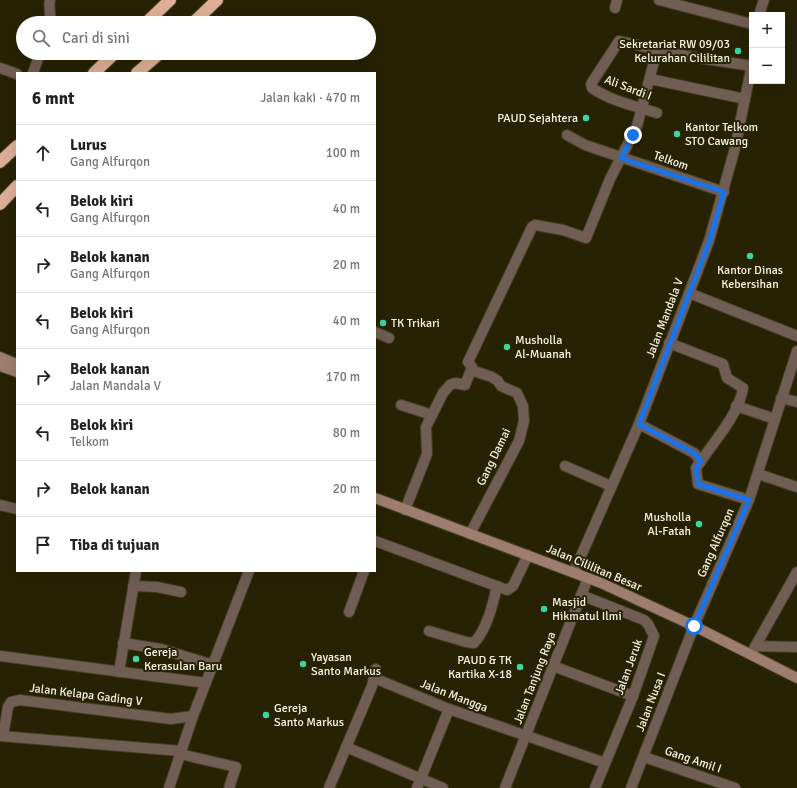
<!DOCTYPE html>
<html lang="id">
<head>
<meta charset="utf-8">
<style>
  body { margin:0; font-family:Signika,sans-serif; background:#f6f6f6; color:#222 }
  .controls { position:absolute; right:12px; top:12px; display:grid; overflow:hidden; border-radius:0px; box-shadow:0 4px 16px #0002 }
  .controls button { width:36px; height:36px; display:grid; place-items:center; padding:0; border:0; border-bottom:1px solid #e0e0e0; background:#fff; color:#222; font:20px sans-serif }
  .stop { position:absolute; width:12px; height:12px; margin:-9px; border:3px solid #1a73e8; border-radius:50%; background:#fff }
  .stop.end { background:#1a73e8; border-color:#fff; box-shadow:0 1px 4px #0008 }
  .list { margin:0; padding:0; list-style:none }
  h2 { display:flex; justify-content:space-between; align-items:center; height:52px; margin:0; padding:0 16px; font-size:17px }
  h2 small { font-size:13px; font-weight:400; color:#767676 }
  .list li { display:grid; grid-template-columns:26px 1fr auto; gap:12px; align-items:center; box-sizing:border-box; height:56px; padding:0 16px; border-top:1px solid #e0e0e0 }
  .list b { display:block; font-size:15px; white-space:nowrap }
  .list p { margin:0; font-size:13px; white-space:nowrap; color:#767676 }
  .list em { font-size:13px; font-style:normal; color:#767676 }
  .icon { flex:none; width:22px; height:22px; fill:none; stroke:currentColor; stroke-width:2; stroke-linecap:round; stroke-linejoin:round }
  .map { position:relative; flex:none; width:797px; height:788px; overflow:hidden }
  .search { position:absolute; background:#fff; box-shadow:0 4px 16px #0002; left:16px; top:16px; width:360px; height:44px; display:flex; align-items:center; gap:10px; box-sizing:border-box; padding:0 14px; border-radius:22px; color:#767676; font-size:15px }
  .panel { position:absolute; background:#fff; box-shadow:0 4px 16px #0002; left:16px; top:72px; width:360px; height:500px; border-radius:0px }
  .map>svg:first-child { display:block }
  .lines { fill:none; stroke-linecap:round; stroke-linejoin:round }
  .street-casing { stroke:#453f23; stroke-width:12 }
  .secondary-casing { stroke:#453f23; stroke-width:12 }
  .highway-casing { stroke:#453f23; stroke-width:14 }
  .street { stroke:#705d53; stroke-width:10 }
  .secondary { stroke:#9d7e6e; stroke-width:10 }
  .highway { stroke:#deaf96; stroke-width:12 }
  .route { stroke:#1a73e8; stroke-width:5 }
  .poi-dot { fill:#3bd4a4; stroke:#282204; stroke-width:1.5 }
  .labels { text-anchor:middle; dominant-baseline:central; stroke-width:4; stroke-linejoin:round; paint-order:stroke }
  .poi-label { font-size:12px; fill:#f7f3e2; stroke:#282204; text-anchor:start }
  .street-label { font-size:12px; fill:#f7f3e2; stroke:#282204 }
</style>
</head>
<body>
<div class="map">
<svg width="797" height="788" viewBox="0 0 797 788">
  <rect width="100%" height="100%" fill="#282204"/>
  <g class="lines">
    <g class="street-casing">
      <g id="street">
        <path d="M 659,0 L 752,24"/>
        <path d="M 615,8 L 617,0"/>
        <path d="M 759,15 L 764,0"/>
        <path d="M 49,23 C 52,13 48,9 50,0"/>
        <path d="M 0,68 L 17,74"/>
        <path d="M 33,73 L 40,53"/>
        <path d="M 650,79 L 745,99"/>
        <path d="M 657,113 C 635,106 611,101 592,88 L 591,84 L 619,41 L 686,56 L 752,66"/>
        <path d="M 567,135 L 585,145 L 724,192"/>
        <path d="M 689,293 L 797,336"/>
        <path d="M 375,332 L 389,338"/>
        <path d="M 669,343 L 723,364 L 727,378 L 743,388 C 739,414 715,440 701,461"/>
        <path d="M 471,370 L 472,367 L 468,362 L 532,227 L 535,225 L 563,230 L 586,238 L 610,179 L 637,126 L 657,50"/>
        <path d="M 781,398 L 797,402"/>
        <path d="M 401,405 L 432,415"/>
        <path d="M 736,406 L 775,419"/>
        <path d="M 639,424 L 694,453 L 701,461 L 696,468 L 698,484 L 749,500"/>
        <path d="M 565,466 L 611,486"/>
        <path d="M 758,474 L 797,487"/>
        <path d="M 0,505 L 17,509"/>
        <path d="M 405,510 L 427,454 L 426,427 L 443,393 L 450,385 L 455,383 L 465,385 L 471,370"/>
        <path d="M 470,534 L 519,441 L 524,421 L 523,406 L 517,393 L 501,386 L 498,381 L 492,377 L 471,370"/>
        <path d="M 375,541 L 507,590 L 513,586 L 528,555"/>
        <path d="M 574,572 L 639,424 L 709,241 L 735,148 L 752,64"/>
        <path d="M 133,586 L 157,587 L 181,592"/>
        <path d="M 581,595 L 644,620 L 648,624 L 654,636 L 633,696 L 595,788"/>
        <path d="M 349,612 L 364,571"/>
        <path d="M 429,631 L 466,642 L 474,643 C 487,629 493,604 497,586"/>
        <path d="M 123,643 L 161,649 L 213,665"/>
        <path d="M 755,646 L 797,647"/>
        <path d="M 751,654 L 797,572"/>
        <path d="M 0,656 L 206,683"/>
        <path d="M 553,666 L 633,696"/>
        <path d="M 119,672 L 136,571"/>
        <path d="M 374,678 L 449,709 L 605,763"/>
        <path d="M 0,736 L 181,751"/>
        <path d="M 3,736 L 8,707 L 11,702 L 20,700 L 171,719 L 193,716"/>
        <path d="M 346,747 L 443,788"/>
        <path d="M 180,754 L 236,767 L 229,788"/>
        <path d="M 644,757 L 735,788"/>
        <path d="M 169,788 L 193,716 L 249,571"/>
        <path d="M 329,788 L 372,686 L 376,669"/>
        <path d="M 417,788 L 449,709"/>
        <path d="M 505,788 L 588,578"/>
        <path d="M 631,788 L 694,626 L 749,500 L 797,351"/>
      </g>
    </g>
    <g class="secondary-casing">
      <g id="secondary">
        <path d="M 0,357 L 17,364"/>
        <path d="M 0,366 L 17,372"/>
        <path d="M 375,498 L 601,583 L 694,626 L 797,678"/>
      </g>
    </g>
    <g class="highway-casing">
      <g id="highway">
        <path d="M 146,23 L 170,0"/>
        <path d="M 193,23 L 217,0"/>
        <path d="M 94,73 L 115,53"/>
        <path d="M 137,73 L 160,53"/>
        <path d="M 0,162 L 17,146"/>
        <path d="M 0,204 L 17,186"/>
      </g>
    </g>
    <use href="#street" class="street"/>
    <use href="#secondary" class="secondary"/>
    <use href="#highway" class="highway"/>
  </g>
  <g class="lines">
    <path class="route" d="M 633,135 L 621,158 L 724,192 L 709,242 L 639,424 L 694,453 L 701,461 L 696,468 L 698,484 L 749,500 L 694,626"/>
  </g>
  <g class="poi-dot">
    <circle cx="738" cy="51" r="4"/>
    <circle cx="586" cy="118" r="4"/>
    <circle cx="677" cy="134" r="4"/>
    <circle cx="750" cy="256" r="4"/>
    <circle cx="383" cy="323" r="4"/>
    <circle cx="507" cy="347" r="4"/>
    <circle cx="699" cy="524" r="4"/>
    <circle cx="544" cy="609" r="4"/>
    <circle cx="136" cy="659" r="4"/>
    <circle cx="303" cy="664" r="4"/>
    <circle cx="520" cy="667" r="4"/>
    <circle cx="266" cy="715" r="4"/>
  </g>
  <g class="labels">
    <g class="poi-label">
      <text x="730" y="44" text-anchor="end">Sekretariat RW 09/03<tspan x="730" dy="14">Kelurahan Cililitan</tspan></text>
      <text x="578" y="118" text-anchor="end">PAUD Sejahtera</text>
      <text x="685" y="127">Kantor Telkom<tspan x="685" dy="14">STO Cawang</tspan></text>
      <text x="750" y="270" text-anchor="middle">Kantor Dinas<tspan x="750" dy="14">Kebersihan</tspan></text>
      <text x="391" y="323">TK Trikari</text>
      <text x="515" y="340">Musholla<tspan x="515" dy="14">Al-Muanah</tspan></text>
      <text x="691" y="517" text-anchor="end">Musholla<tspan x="691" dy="14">Al-Fatah</tspan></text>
      <text x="552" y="602">Masjid<tspan x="552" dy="14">Hikmatul Ilmi</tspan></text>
      <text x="144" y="652">Gereja<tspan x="144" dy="14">Kerasulan Baru</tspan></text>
      <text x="311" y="657">Yayasan<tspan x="311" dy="14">Santo Markus</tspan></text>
      <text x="512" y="660" text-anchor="end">PAUD &amp; TK<tspan x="512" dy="14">Kartika X-18</tspan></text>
      <text x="274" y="708">Gereja<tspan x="274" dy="14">Santo Markus</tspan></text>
    </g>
    <g class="street-label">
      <text transform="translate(628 88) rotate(21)">Ali Sardi I</text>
      <text transform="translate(671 161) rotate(19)">Telkom</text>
      <text transform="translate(665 318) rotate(-69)">Jalan Mandala V</text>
      <text transform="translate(494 457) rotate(-64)">Gang Damai</text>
      <text transform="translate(716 543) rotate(-66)">Gang Alfurqon</text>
      <text transform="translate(594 568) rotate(23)">Jalan Cililitan Besar</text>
      <text transform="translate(629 667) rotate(-70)">Jalan Jeruk</text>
      <text transform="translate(535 678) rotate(-69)">Jalan Tanjung Raya</text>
      <text transform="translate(86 695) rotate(7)">Jalan Kelapa Gading V</text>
      <text transform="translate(454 696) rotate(21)">Jalan Mangga</text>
      <text transform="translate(651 702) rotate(-69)">Jalan Nusa I</text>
      <text transform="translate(693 760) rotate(19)">Gang Amil I</text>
    </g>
  </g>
</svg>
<div class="controls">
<button>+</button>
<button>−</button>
</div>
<div class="stop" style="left:694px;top:626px"></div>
<div class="stop end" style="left:633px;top:135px"></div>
<div class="search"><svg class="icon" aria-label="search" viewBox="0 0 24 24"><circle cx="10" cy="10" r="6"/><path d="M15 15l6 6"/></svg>Cari di sini</div>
<section class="panel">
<h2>6 mnt<small>Jalan kaki · 470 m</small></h2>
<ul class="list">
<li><svg class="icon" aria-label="ahead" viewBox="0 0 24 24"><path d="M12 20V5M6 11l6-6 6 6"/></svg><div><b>Lurus</b><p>Gang Alfurqon</p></div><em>100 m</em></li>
<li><svg class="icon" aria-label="left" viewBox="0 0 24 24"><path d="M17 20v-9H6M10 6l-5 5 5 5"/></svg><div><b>Belok kiri</b><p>Gang Alfurqon</p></div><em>40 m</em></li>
<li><svg class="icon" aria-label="right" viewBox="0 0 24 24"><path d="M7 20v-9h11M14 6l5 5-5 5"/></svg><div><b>Belok kanan</b><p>Gang Alfurqon</p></div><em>20 m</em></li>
<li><svg class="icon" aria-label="left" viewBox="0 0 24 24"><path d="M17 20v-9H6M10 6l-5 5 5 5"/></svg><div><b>Belok kiri</b><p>Gang Alfurqon</p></div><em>40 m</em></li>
<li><svg class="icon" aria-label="right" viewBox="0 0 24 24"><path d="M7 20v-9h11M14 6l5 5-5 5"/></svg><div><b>Belok kanan</b><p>Jalan Mandala V</p></div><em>170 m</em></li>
<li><svg class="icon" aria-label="left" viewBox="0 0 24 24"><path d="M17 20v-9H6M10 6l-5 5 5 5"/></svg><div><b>Belok kiri</b><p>Telkom</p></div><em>80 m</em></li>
<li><svg class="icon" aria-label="right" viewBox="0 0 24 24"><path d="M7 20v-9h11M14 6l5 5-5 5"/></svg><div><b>Belok kanan</b></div><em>20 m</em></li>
<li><svg class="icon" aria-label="arrive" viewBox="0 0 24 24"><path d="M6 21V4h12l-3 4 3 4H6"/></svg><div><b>Tiba di tujuan</b></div></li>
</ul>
</section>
</div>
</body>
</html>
